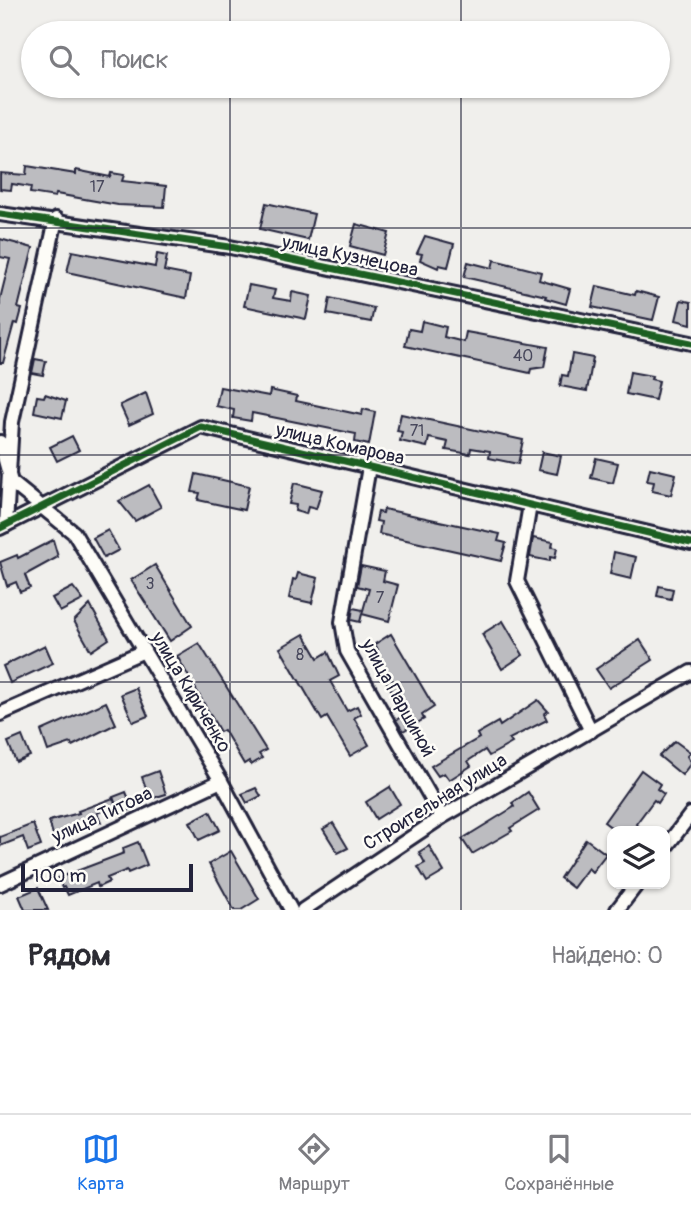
<!DOCTYPE html>
<html lang="ru">
<head>
<meta charset="utf-8">
<style>
  body { margin:0; font-family:Pangolin,sans-serif; background:#f7f7f7; color:#2b2b33 }
  .controls { position:absolute; right:21px; bottom:21px; display:grid; overflow:hidden; border-radius:14px; box-shadow:0 2px 5px #0004 }
  .controls button { width:63px; height:63px; display:grid; place-items:center; padding:0; border:0; border-bottom:2px solid #e1e1e2; background:#fff; color:#2b2b33; font:35px sans-serif }
  .scale { position:absolute; left:21px; bottom:18px; width:172px; box-sizing:border-box; padding-left:7px; border:4px solid #22223b; border-top:0; font-size:19px; line-height:24px; white-space:nowrap; color:#22223b; -webkit-text-stroke:5px #fdfcf7; paint-order:stroke }
  .list { margin:0; padding:0; list-style:none }
  h2 { display:flex; justify-content:space-between; align-items:center; height:91px; margin:0; padding:0 28px; font-size:30px }
  h2 small { font-size:23px; font-weight:400; color:#7c7c81 }
  .icon { flex:none; width:38px; height:38px; fill:none; stroke:currentColor; stroke-width:2; stroke-linecap:round; stroke-linejoin:round }
  .map { position:relative; flex:none; width:691px; height:910px; overflow:hidden }
  .search { position:absolute; background:#fff; box-shadow:0 2px 5px #0004; left:21px; right:21px; top:21px; height:77px; display:flex; align-items:center; gap:18px; box-sizing:border-box; padding:0 24px; border-radius:38px; color:#7c7c81; font-size:26px }
  .sheet { height:203px; background:#fff }
  nav { display:flex; justify-content:space-around; align-items:center; box-sizing:border-box; height:98px; border-top:2px solid #e1e1e2; background:#fff; font-size:19px; color:#7c7c81 }
  nav a { display:grid; justify-items:center; gap:4px }
  nav .on { color:#1a73e8 }
  .map>svg:first-child { display:block }
  .building { fill:#bcbcc0; stroke:#22223b; stroke-width:2 }
  .lines { fill:none; stroke-linecap:round; stroke-linejoin:round }
  .street-casing { stroke:#22223b; stroke-width:18 }
  .street { stroke:#fdfcf7; stroke-width:12 }
  .cycleway-casing { stroke:#fdfcf7; stroke-width:11 }
  .cycleway { stroke:#1b5e20; stroke-width:7 }
  .grid { fill:none; stroke:#22223b; stroke-width:2; stroke-opacity:0.55 }
  .labels { text-anchor:middle; dominant-baseline:central; stroke-width:5; stroke-linejoin:round; paint-order:stroke }
  .number-label { font-size:16px; fill:#48485c }
  .street-label { font-size:19px; fill:#22223b; stroke:#fdfcf7 }
</style>
</head>
<body>
<div class="map">
<svg width="691" height="910" viewBox="0 0 691 910">
  <rect width="100%" height="100%" fill="#f0efec"/>
  <filter id="ink" filterUnits="userSpaceOnUse"><feTurbulence type="fractalNoise" baseFrequency=".0143" numOctaves="2"/><feDisplacementMap in="SourceGraphic" scale="14" xChannelSelector="R" yChannelSelector="G"/><feConvolveMatrix kernelMatrix="1 2 1 2 8 2 1 2 1" color-interpolation-filters="sRGB"/></filter>
  <g filter="url(#ink)">
    <g class="building">
      <path d="M 27,166 L 76,174 L 76,170 L 110,177 L 111,173 L 124,175 L 122,181 L 166,186 L 164,207 L 118,205 L 56,194 L 55,197 L 30,193 L 31,187 L 12,184 L 11,190 L 0,189 L 0,173 L 26,175 Z"/>
      <path d="M 266,203 L 314,214 L 308,240 L 260,229 Z"/>
      <path d="M 356,224 L 389,233 L 383,255 L 350,246 Z"/>
      <path d="M 425,236 L 454,244 L 448,267 L 439,265 L 438,268 L 420,260 L 422,254 L 417,253 Z"/>
      <path d="M 0,239 L 33,248 L 18,308 L 22,309 L 18,324 L 14,323 L 3,363 L 0,363 L 0,299 L 10,259 L 0,257 Z"/>
      <path d="M 72,251 L 155,267 L 157,254 L 167,256 L 164,271 L 190,276 L 186,298 L 67,272 Z"/>
      <path d="M 494,260 L 541,272 L 539,280 L 570,289 L 566,304 L 545,298 L 546,296 L 464,277 L 468,262 L 492,268 Z"/>
      <path d="M 249,285 L 275,290 L 273,298 L 291,301 L 292,292 L 311,296 L 306,319 L 244,306 Z"/>
      <path d="M 597,286 L 635,295 L 636,291 L 659,297 L 653,320 L 592,307 Z"/>
      <path d="M 330,298 L 374,308 L 371,322 L 327,314 Z"/>
      <path d="M 681,300 L 691,302 L 691,324 L 676,320 Z"/>
      <path d="M 422,321 L 446,327 L 444,337 L 464,342 L 466,332 L 548,347 L 544,367 L 531,369 L 530,373 L 405,346 L 409,329 L 420,331 Z"/>
      <path d="M 572,354 L 593,358 L 587,391 L 560,386 L 562,375 L 568,376 Z"/>
      <path d="M 35,359 L 46,361 L 43,375 L 32,373 Z"/>
      <path d="M 630,372 L 652,376 L 651,379 L 659,381 L 655,400 L 626,394 Z"/>
      <path d="M 220,387 L 269,396 L 270,390 L 297,396 L 296,401 L 362,415 L 363,409 L 375,412 L 369,445 L 355,442 L 356,434 L 252,413 L 251,421 L 233,418 L 234,410 L 216,406 Z"/>
      <path d="M 146,393 L 153,414 L 129,425 L 120,405 Z"/>
      <path d="M 45,394 L 66,401 L 62,418 L 34,412 L 37,396 L 44,397 Z"/>
      <path d="M 401,414 L 523,440 L 518,464 L 489,458 L 490,451 L 471,448 L 470,454 L 446,450 L 448,442 L 429,438 L 427,447 L 400,441 L 402,432 L 397,431 Z"/>
      <path d="M 72,436 L 79,450 L 57,461 L 50,447 Z"/>
      <path d="M 542,452 L 561,456 L 557,474 L 538,470 Z"/>
      <path d="M 596,458 L 618,463 L 613,483 L 591,478 Z"/>
      <path d="M 650,468 L 676,474 L 671,495 L 652,491 L 654,482 L 647,481 Z"/>
      <path d="M 196,474 L 249,486 L 244,510 L 198,500 L 200,493 L 192,492 Z"/>
      <path d="M 294,483 L 322,490 L 316,509 L 308,507 L 306,514 L 295,511 L 296,505 L 289,504 Z"/>
      <path d="M 149,485 L 161,507 L 135,521 L 119,501 Z"/>
      <path d="M 384,509 L 500,534 L 498,541 L 506,543 L 501,561 L 379,534 L 381,522 L 376,521 L 378,512 L 383,513 Z"/>
      <path d="M 108,530 L 119,550 L 104,558 L 93,538 Z"/>
      <path d="M 533,538 L 553,542 L 552,547 L 557,548 L 555,558 L 550,557 L 550,561 L 530,557 Z"/>
      <path d="M 53,540 L 58,557 L 25,575 L 30,588 L 20,592 L 16,582 L 7,586 L 0,562 L 17,555 L 18,558 Z"/>
      <path d="M 614,552 L 636,557 L 631,579 L 610,574 Z"/>
      <path d="M 155,565 L 192,626 L 170,641 L 131,580 Z"/>
      <path d="M 361,566 L 385,571 L 383,581 L 398,585 L 389,621 L 362,614 L 369,589 L 357,586 Z"/>
      <path d="M 298,573 L 318,578 L 312,603 L 289,598 L 293,579 L 296,580 Z"/>
      <path d="M 659,586 L 673,589 L 671,599 L 657,596 Z"/>
      <path d="M 73,587 L 83,600 L 60,612 L 52,598 Z"/>
      <path d="M 90,605 L 109,639 L 91,651 L 74,621 Z"/>
      <path d="M 353,608 L 363,610 L 360,622 L 351,620 Z"/>
      <path d="M 503,621 L 523,655 L 502,669 L 482,634 Z"/>
      <path d="M 304,634 L 318,658 L 328,652 L 332,661 L 339,676 L 330,681 L 347,711 L 357,706 L 361,714 L 354,718 L 369,745 L 350,756 L 327,717 L 322,720 L 280,648 Z"/>
      <path d="M 391,634 L 434,707 L 422,715 L 424,719 L 403,731 L 396,720 L 406,714 L 370,655 L 378,650 L 375,644 Z"/>
      <path d="M 640,640 L 653,660 L 609,688 L 596,669 Z"/>
      <path d="M 199,643 L 266,750 L 259,754 L 262,758 L 251,765 L 249,761 L 244,764 L 224,730 L 220,732 L 177,656 Z"/>
      <path d="M 45,645 L 53,663 L 10,683 L 3,666 Z"/>
      <path d="M 136,688 L 148,716 L 133,722 L 121,694 Z"/>
      <path d="M 538,700 L 548,711 L 544,714 L 547,720 L 509,739 L 512,743 L 489,756 L 485,750 L 468,761 L 471,766 L 449,780 L 444,773 L 438,776 L 431,766 L 479,738 L 477,734 L 498,722 L 500,726 Z"/>
      <path d="M 106,702 L 116,724 L 72,746 L 71,743 L 48,751 L 41,731 Z"/>
      <path d="M 22,736 L 30,756 L 16,762 L 8,742 Z"/>
      <path d="M 675,741 L 690,752 L 687,756 L 691,763 L 682,775 L 659,756 Z"/>
      <path d="M 641,770 L 660,784 L 657,789 L 664,794 L 658,803 L 654,800 L 636,824 L 645,831 L 616,831 L 604,822 Z"/>
      <path d="M 158,771 L 166,794 L 150,799 L 142,777 Z"/>
      <path d="M 390,787 L 400,804 L 376,819 L 366,802 Z"/>
      <path d="M 256,788 L 261,796 L 247,803 L 242,794 Z"/>
      <path d="M 126,792 L 133,809 L 119,814 L 113,797 Z"/>
      <path d="M 528,792 L 539,810 L 510,828 L 512,831 L 472,854 L 462,839 L 514,807 L 512,803 Z"/>
      <path d="M 113,798 L 116,805 L 97,813 L 101,822 L 54,838 L 49,821 L 79,813 L 78,811 Z"/>
      <path d="M 210,811 L 220,830 L 199,840 L 190,822 Z"/>
      <path d="M 333,823 L 348,848 L 338,853 L 323,829 Z"/>
      <path d="M 33,824 L 41,846 L 28,851 L 23,837 L 0,846 L 0,837 Z"/>
      <path d="M 586,839 L 606,854 L 592,872 L 588,868 L 573,888 L 560,878 Z"/>
      <path d="M 138,842 L 147,865 L 128,873 L 127,870 L 107,878 L 109,882 L 98,887 L 97,883 L 68,895 L 64,887 L 62,888 L 58,878 L 124,853 L 123,848 Z"/>
      <path d="M 429,846 L 444,872 L 427,882 L 418,867 L 425,863 L 419,852 Z"/>
      <path d="M 231,851 L 259,899 L 241,910 L 234,910 L 209,864 Z"/>
      <path d="M 38,888 L 48,910 L 25,910 L 19,896 Z"/>
    </g>
    <g class="lines">
      <g class="street-casing">
        <g id="street">
          <path d="M 0,214 L 230,247 L 691,343"/>
          <path d="M 0,442 L 11,482 L 74,533 L 221,781 L 291,910"/>
          <path d="M 369,467 L 342,622 L 347,651 L 442,817"/>
          <path d="M 530,505 L 517,581 L 591,731"/>
          <path d="M 6,525 L 12,422 L 56,219"/>
          <path d="M 0,528 L 201,427 L 691,543"/>
          <path d="M 0,714 L 144,651"/>
          <path d="M 665,848 L 691,814"/>
          <path d="M 0,884 L 221,781"/>
          <path d="M 303,910 L 442,817 L 691,672"/>
          <path d="M 617,910 L 637,884"/>
        </g>
      </g>
      <use href="#street" class="street"/>
      <g class="cycleway-casing">
        <g id="cycleway">
          <path d="M 0,214 L 230,247 L 691,343"/>
          <path d="M 0,528 L 201,427 L 691,543"/>
        </g>
      </g>
      <use href="#cycleway" class="cycleway"/>
    </g>
  </g>
  <path class="grid" d="M 230,0 L 230,33M 461,0 L 461,33M 230,86 L 230,910M 461,86 L 461,910M 0,228 L 691,228M 0,455 L 691,455M 0,682 L 691,682"/>
  <g class="labels">
    <g class="number-label">
      <text x="97" y="187">17</text>
      <text x="523" y="356">40</text>
      <text x="417" y="431">71</text>
      <text x="150" y="584">3</text>
      <text x="380" y="598">7</text>
      <text x="300" y="655">8</text>
    </g>
    <g class="street-label">
      <text transform="translate(350 256) rotate(12)">улица Кузнецова</text>
      <text transform="translate(340 444) rotate(13)">улица Комарова</text>
      <text transform="translate(191 692) rotate(59)">улица Кириченко</text>
      <text transform="translate(398 698) rotate(61)">улица Паршиной</text>
      <text transform="translate(435 802) rotate(-32)">Строительная улица</text>
      <text transform="translate(102 815) rotate(-25)">улица Титова</text>
    </g>
  </g>
</svg>
<div class="controls">
<button><svg class="icon" aria-label="layers" viewBox="0 0 24 24"><path d="M12 4l9 5-9 5-9-5zM3 14l9 5 9-5"/></svg></button>
</div>
<div class="scale">100 m</div>
<div class="search"><svg class="icon" aria-label="search" viewBox="0 0 24 24"><circle cx="10" cy="10" r="6"/><path d="M15 15l6 6"/></svg>Поиск</div>
</div>
<section class="sheet">
<h2>Рядом<small>Найдено: 0</small></h2>
<ul class="list">
</ul>
</section>
<nav>
<a class="on"><svg class="icon" aria-label="map" viewBox="0 0 24 24"><path d="M3 6l6-2 6 2 6-2v14l-6 2-6-2-6 2zM9 4v14M15 6v14"/></svg>Карта</a>
<a><svg class="icon" aria-label="directions" viewBox="0 0 24 24"><path d="M12 3l9 9-9 9-9-9zM9 14v-3h6M13 9l2 2-2 2"/></svg>Маршрут</a>
<a><svg class="icon" aria-label="saved" viewBox="0 0 24 24"><path d="M7 4h10v16l-5-4-5 4z"/></svg>Сохранённые</a>
</nav>
</body>
</html>
